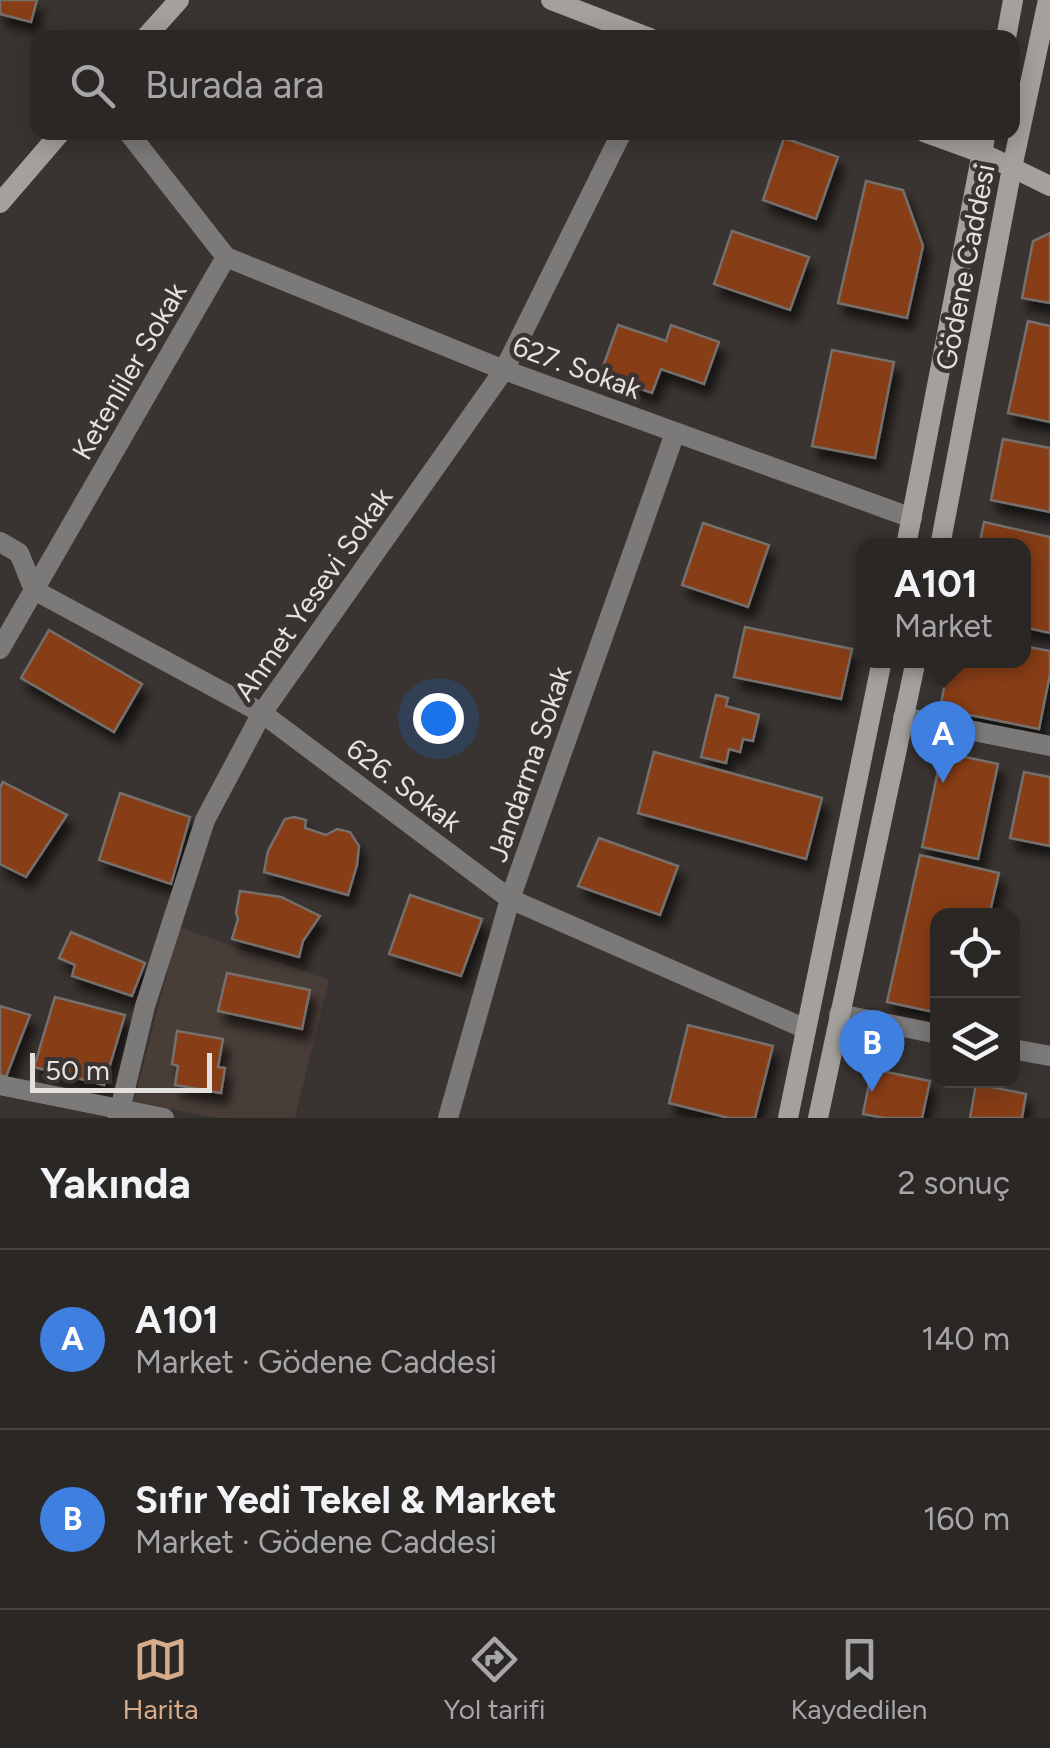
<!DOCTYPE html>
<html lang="tr">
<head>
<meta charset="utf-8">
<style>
  body { margin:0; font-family:Figtree,sans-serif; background:#373332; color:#f1f3f6 }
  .controls { position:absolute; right:30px; bottom:30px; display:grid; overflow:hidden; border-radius:20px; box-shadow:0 5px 25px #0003 }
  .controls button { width:90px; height:90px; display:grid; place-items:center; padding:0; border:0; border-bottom:2px solid #474442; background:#2b2725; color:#f1f3f6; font:50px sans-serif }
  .scale { position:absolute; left:30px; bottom:25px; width:182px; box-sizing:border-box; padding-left:10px; border:5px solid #e3e0de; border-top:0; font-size:28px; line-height:35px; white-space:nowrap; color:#e3e0de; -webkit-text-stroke:8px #393431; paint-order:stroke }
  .you { position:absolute; left:438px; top:718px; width:35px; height:35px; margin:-25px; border:8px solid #fff; border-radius:50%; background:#1a73e8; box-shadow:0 0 0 15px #1a73e833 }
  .badge { display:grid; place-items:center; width:65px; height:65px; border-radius:50%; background:#d6ab8b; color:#fff; font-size:32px; font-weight:700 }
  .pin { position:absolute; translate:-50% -82px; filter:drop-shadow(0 2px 5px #0008) }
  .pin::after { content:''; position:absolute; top:52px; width:35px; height:30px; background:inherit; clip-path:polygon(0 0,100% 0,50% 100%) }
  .popup { position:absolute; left:856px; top:538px; width:175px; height:130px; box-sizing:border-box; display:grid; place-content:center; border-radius:20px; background:#2b2725; filter:drop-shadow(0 2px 8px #0005); font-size:32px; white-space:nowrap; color:#a6a5a7 }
  .popup b { font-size:38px; color:#f1f3f6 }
  .popup::after { content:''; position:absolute; left:50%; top:100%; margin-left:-20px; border:20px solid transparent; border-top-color:#2b2725 }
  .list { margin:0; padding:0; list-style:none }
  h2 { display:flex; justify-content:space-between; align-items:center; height:130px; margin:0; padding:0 40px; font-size:42px }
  h2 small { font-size:32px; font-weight:400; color:#a6a5a7 }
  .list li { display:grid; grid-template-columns:65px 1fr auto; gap:30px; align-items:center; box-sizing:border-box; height:180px; padding:0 40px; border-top:2px solid #474442 }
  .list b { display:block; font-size:38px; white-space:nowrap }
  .list p { margin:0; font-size:32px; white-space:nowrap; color:#a6a5a7 }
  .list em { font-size:32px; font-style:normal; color:#a6a5a7 }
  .icon { flex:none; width:55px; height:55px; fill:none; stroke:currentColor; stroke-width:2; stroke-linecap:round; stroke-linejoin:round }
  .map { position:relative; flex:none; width:1050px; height:1118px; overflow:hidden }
  .search { position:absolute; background:#2b2725; box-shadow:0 5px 25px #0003; left:30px; right:30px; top:30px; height:110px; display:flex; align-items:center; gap:25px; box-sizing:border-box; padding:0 35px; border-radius:20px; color:#a6a5a7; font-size:38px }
  .sheet { height:490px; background:#2b2725 }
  nav { display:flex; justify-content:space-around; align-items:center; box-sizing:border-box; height:140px; border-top:2px solid #474442; background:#2b2725; font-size:28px; color:#a6a5a7 }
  nav a { display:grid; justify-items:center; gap:5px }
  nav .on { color:#d6ab8b }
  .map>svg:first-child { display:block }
  .built { fill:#493d38 }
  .building { fill:#873d18; stroke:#756f6c; stroke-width:2.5; filter:url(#shadow) }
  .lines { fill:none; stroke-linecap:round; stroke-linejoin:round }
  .street { stroke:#7c7a78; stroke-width:20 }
  .secondary { stroke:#a3a09d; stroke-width:20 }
  .labels { text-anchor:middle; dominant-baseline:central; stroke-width:9; stroke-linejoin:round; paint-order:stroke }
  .street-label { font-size:28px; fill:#e3e0de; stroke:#393431 }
</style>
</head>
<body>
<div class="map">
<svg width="1050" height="1118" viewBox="0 0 1050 1118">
  <defs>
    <filter id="shadow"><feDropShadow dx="6" dy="11" stdDeviation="5" flood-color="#0009"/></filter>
  </defs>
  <rect width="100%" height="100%" fill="#393431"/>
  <path class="built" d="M 179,927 L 329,980 L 295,1118 L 217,1118 L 134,1101 Z"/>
  <g class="building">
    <path d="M 0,0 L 37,0 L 31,22 L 0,14 Z"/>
    <path d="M 784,138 L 838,157 L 816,219 L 763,200 Z"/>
    <path d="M 866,181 L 903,190 L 923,246 L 907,318 L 838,303 Z"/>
    <path d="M 732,231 L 809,257 L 790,310 L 714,284 Z"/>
    <path d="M 1050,233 L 1050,303 L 1022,298 L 1033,241 Z"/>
    <path d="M 1028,321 L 1050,326 L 1050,422 L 1008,413 Z"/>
    <path d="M 618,325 L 666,341 L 671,325 L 719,342 L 704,384 L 661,369 L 652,393 L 600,375 Z"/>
    <path d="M 832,350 L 894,362 L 875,458 L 812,446 Z"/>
    <path d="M 1003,439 L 1050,448 L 1050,512 L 991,500 Z"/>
    <path d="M 984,522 L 1050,537 L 1050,633 L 1023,627 L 1023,546 L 979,546 Z"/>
    <path d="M 703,523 L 769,545 L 748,607 L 682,585 Z"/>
    <path d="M 745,627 L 852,649 L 841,699 L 734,677 Z"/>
    <path d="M 49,630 L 142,684 L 114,732 L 21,678 Z"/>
    <path d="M 1023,646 L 1050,651 L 1050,674 L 1039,729 L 940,709 L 949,660 L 1023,660 Z"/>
    <path d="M 716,695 L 728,698 L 726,706 L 759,715 L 753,741 L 743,739 L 740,752 L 729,749 L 726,763 L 701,757 Z"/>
    <path d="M 654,752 L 822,798 L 806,859 L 638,813 Z"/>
    <path d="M 942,752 L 998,764 L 978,859 L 922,847 Z"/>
    <path d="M 1024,772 L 1050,777 L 1050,846 L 1010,838 Z"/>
    <path d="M 3,782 L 67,815 L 26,877 L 0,864 L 0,787 Z"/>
    <path d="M 120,793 L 190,817 L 171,884 L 99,860 Z"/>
    <path d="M 294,817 L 306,820 L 305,828 L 326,835 L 337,829 L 350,832 L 359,846 L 357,865 L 348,895 L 264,872 L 268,851 L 285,819 Z"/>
    <path d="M 599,838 L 678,866 L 660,915 L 578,886 Z"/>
    <path d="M 920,855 L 999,873 L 989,916 L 938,916 L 938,1013 L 887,1002 Z"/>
    <path d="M 240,891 L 281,897 L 320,916 L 303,941 L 299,957 L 232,939 L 238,919 L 236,913 Z"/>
    <path d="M 410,895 L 482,919 L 461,976 L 389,954 Z"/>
    <path d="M 71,932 L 145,963 L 132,996 L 72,976 L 75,965 L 59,958 Z"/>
    <path d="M 227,973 L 310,990 L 302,1029 L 218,1011 Z"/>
    <path d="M 55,997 L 125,1015 L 104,1085 L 34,1067 Z"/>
    <path d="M 0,1006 L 30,1015 L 6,1077 L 0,1075 Z"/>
    <path d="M 688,1025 L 773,1046 L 755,1118 L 729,1118 L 669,1103 Z"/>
    <path d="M 177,1031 L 223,1039 L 218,1067 L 225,1068 L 221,1093 L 175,1085 L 178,1066 L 172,1064 Z"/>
    <path d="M 872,1069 L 930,1081 L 922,1118 L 884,1118 L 863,1114 Z"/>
    <path d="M 976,1084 L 1026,1094 L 1022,1118 L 970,1118 Z"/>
  </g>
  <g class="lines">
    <g class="street">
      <path d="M 226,257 L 504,370 L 912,518"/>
      <path d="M 0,542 L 19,553 L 34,590 L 262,713 L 510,899 L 806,1029"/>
      <path d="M 0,649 L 226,257 L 128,132"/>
      <path d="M 903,717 L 1050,746"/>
      <path d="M 839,1014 L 938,1034"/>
      <path d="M 1012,1049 L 1050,1056"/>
      <path d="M 0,1085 L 164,1118"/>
      <path d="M 118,1118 L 145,1006 L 205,820 L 262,713 L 504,370 L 622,132"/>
      <path d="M 448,1118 L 510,899 L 675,433"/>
    </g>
    <g class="secondary">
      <path d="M 551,0 L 650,38"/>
      <path d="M 145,38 L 179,0"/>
      <path d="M 1006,38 L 1013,0"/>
      <path d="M 924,132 L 982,153 L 1050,186"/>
      <path d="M 0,203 L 61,132"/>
      <path d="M 906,546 L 986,132"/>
      <path d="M 940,546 L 1012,168 L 1048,0"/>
      <path d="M 788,1118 L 882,660"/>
      <path d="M 818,1118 L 916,660"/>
    </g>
  </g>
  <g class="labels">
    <g class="street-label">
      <text transform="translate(965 267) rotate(-79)">Gödene Caddesi</text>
      <text transform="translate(577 367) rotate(20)">627. Sokak</text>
      <text transform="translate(129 371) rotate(-60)">Ketenliler Sokak</text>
      <text transform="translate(313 594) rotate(-55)">Ahmet Yesevi Sokak</text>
      <text transform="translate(529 764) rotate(-71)">Jandarma Sokak</text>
      <text transform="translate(404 785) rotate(37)">626. Sokak</text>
    </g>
  </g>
</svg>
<div class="controls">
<button><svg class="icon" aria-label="locate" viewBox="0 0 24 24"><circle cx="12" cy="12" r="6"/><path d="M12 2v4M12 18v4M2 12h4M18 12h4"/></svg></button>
<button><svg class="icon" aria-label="layers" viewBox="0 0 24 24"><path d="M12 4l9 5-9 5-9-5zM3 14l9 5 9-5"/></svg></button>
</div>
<div class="scale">50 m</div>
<div class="you"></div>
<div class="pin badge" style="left:943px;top:783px;background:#3f7fe0">A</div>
<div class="popup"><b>A101</b>Market</div>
<div class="pin badge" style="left:872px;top:1092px;background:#3f7fe0">B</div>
<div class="search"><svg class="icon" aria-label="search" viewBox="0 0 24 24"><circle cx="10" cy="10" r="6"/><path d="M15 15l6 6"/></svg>Burada ara</div>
</div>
<section class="sheet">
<h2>Yakında<small>2 sonuç</small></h2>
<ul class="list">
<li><span class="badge" style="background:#3f7fe0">A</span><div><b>A101</b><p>Market · Gödene Caddesi</p></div><em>140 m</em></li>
<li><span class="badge" style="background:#3f7fe0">B</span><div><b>Sıfır Yedi Tekel &amp; Market</b><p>Market · Gödene Caddesi</p></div><em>160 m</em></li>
</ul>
</section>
<nav>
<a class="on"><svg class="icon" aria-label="map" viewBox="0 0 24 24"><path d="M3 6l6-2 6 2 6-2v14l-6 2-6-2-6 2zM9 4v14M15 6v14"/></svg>Harita</a>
<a><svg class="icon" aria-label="directions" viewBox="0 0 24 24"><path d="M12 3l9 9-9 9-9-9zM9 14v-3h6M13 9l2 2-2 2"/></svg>Yol tarifi</a>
<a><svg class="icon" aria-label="saved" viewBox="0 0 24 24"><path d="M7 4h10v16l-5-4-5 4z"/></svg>Kaydedilen</a>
</nav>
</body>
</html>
